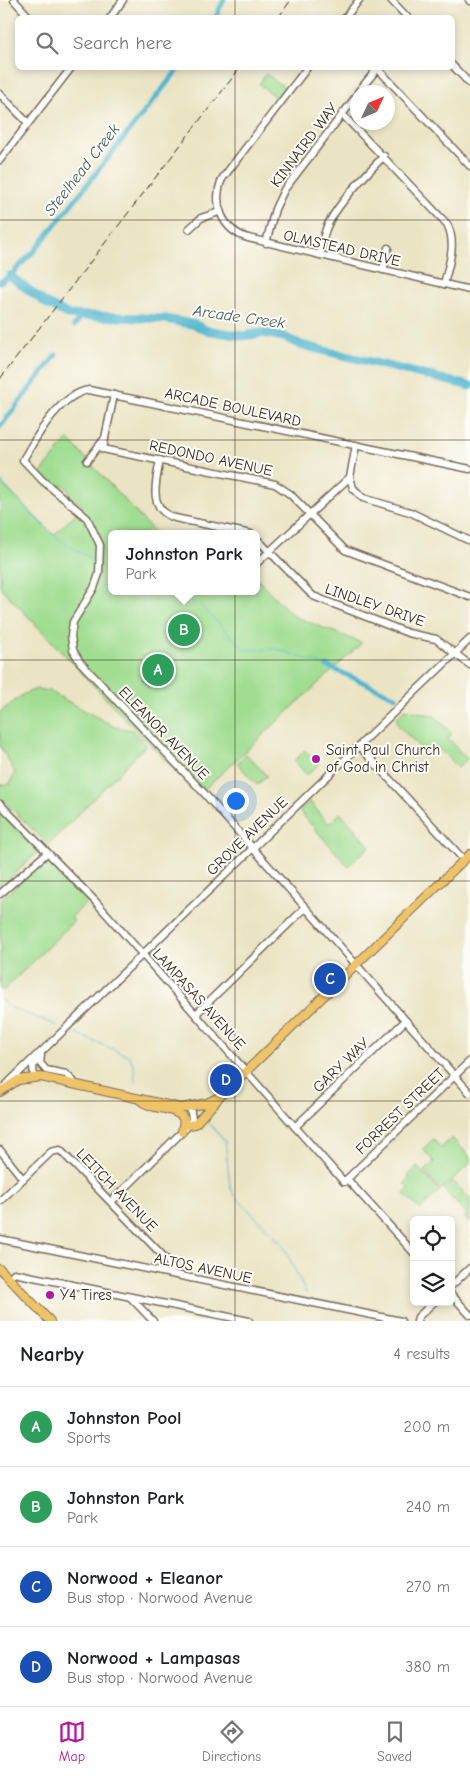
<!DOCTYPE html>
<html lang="en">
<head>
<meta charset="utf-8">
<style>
  body { margin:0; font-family:"Comic Neue",sans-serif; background:#f2f2f2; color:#202124 }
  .controls { position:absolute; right:15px; bottom:15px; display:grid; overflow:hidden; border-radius:8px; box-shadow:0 2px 8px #0003 }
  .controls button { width:45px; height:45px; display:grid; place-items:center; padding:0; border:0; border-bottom:1px solid #e0e0e0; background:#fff; color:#202124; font:25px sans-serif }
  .compass { position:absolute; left:350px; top:85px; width:45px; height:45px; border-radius:50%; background:#fff; box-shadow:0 2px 8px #0003; rotate:46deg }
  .you { position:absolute; left:235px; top:800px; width:18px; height:18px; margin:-12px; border:4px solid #fff; border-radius:50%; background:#1a73e8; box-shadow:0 0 0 8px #1a73e833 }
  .badge { display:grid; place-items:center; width:32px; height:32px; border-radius:50%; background:#b5179e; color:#fff; font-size:16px; font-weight:700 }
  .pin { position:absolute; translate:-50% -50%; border:2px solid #fff; box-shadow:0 1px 5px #0006 }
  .popup { position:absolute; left:108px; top:530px; width:152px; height:65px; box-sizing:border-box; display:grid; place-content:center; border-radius:8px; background:#fff; filter:drop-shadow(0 1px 4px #0005); font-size:16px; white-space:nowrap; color:#757577 }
  .popup b { font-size:19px; color:#202124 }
  .popup::after { content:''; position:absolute; left:50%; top:100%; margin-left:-10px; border:10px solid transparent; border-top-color:#fff }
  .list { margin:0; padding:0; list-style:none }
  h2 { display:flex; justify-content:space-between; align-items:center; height:65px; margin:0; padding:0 20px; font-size:21px }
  h2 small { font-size:16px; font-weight:400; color:#757577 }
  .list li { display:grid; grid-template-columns:32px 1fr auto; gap:15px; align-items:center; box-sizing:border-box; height:80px; padding:0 20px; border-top:1px solid #e0e0e0 }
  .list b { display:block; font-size:19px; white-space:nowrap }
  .list p { margin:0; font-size:16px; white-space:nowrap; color:#757577 }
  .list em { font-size:16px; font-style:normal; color:#757577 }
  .icon { flex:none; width:28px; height:28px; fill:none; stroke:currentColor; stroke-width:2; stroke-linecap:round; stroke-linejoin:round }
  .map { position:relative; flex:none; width:470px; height:1321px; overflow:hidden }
  .search { position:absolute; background:#fff; box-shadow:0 2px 8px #0003; left:15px; right:15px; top:15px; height:55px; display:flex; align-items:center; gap:12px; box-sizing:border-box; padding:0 18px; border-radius:8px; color:#757577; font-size:19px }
  .sheet { height:385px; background:#fff }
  nav { display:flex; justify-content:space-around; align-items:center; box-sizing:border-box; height:70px; border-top:1px solid #e0e0e0; background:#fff; font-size:14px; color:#757577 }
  nav a { display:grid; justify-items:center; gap:2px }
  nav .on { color:#b5179e }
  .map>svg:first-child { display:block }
  .green { fill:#a0dd91; stroke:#6e8458 }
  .water { fill:#50b5cf; stroke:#467076 }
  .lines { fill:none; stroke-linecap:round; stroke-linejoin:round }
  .stream { stroke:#50b5cf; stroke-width:1 }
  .canal { stroke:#50b5cf; stroke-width:5 }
  .river { stroke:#50b5cf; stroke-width:9 }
  .minor-casing { stroke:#796b58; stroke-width:9 }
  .major-casing { stroke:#796b58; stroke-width:10 }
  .minor { stroke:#fff; stroke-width:6 }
  .major { stroke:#efc469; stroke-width:8 }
  .rail { stroke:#3b2a1e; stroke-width:1; stroke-dasharray:8 4; stroke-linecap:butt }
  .grid { fill:none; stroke:#3b2a1e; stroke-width:1; stroke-opacity:0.55 }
  .poi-dot { fill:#b5179e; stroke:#fdfcf7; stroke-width:2 }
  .labels { text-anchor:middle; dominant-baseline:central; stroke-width:4; stroke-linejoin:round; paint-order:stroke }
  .street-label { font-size:15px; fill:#3b2a1e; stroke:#fdfcf7 }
  .poi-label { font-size:15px; fill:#3b2a1e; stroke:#fdfcf7; text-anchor:start }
  .water-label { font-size:16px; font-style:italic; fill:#425b5c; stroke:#fdfcf7 }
</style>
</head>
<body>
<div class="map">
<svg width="470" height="1321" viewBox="0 0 470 1321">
  <rect width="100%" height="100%" fill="#fdfcf7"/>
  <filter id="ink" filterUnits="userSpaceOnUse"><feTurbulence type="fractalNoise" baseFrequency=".02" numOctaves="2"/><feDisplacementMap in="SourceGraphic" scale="10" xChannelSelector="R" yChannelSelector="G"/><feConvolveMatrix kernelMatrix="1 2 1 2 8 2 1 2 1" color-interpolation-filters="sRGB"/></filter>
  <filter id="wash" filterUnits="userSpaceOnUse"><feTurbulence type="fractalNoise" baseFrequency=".0096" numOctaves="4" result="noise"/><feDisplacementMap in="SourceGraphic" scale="20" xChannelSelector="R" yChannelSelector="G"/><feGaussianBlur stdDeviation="1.12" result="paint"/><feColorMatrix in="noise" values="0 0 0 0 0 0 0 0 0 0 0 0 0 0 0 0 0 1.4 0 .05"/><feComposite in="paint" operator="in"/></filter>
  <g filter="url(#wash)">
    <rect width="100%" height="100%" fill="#ebe4c4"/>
    <g class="green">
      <path d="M 266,74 L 284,87 L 276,98 L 259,84 Z"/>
      <path d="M 68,439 L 156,534 L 111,534 L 111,591 L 256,591 L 257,579 L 293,616 L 362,643 L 198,795 L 0,587 L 0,482 L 54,535 L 83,506 L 69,496 L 68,489 L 63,485 L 55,486 L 41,473 Z"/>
      <path d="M 36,689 L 49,691 L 115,727 L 132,730 L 146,745 L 48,845 L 0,797 L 0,785 L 10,784 L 15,772 L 0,746 L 0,712 L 24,694 Z"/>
      <path d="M 405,709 L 435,716 L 452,734 L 448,738 L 467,759 L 458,768 L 438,748 L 435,748 L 428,754 L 424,752 L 397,724 L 397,718 Z"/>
      <path d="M 305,750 L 319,764 L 307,775 L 294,761 Z"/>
      <path d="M 246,754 L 267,776 L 257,785 L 237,763 Z"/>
      <path d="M 309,801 L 329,824 L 340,813 L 370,846 L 348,866 L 299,811 Z"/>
      <path d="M 0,812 L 38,852 L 0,888 Z"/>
      <path d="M 41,864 L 53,864 L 88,901 L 71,918 L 74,921 L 3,991 L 0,988 L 0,900 Z"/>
      <path d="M 452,1138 L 470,1157 L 470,1164 L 441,1190 L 424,1172 L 434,1162 L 423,1149 L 433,1139 L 441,1148 Z"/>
      <path d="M 417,1167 L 440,1191 L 420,1210 L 404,1194 L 409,1189 L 404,1184 L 410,1178 L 408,1176 Z"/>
      <path d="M 453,1181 L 470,1199 L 470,1224 L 464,1218 L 467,1214 L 444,1190 Z"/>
    </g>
    <path class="water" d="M 158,663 L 173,679 L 167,684 L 160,677 L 149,687 L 141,679 Z"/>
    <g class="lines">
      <g class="stream">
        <path d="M 0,480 C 25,508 59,546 94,559"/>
        <path d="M 107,562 L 111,564"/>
        <path d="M 170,591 L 195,603"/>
        <path d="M 200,605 L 245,650 L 277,649 L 327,666"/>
        <path d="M 0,999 L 9,1007 L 58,1026"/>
        <path d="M 72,1032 L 129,1056 L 134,1066 L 135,1082"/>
        <path d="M 207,1121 L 225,1141 L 230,1186 L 234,1195 L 283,1245 L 306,1293"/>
      </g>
      <g class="canal">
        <path d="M 215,18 L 224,0"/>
        <path d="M 0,282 L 10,276 L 36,249 L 179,68"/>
        <path d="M 74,326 L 80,317"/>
        <path d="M 0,427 L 56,355"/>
        <path d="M 327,666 L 396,697"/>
      </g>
      <path class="river" d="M 10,276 L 47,304 L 69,315 L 166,319 L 196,325 L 205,330 L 243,336 L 263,333 L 284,337 L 301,345 L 470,386"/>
    </g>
  </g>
  <g filter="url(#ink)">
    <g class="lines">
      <g class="minor-casing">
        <g id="minor">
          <path d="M 14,0 L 30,18"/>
          <path d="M 391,0 L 408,18"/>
          <path d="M 469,0 L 470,1"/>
          <path d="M 110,18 L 123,0"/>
          <path d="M 345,18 L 359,0"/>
          <path d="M 452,65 L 470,84"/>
          <path d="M 307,68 L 222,179 C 212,204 222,230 248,238 L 470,290"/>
          <path d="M 377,68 L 470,166"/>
          <path d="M 358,92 L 378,68"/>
          <path d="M 0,94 L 28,123"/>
          <path d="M 342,114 L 447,224 C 457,243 449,264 444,284"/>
          <path d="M 0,160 L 71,68"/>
          <path d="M 189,229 L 201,218 L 219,212"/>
          <path d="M 266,243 L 275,209 L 284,190 L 358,94"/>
          <path d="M 320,255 C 322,246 323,237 326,229 C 335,206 367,173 384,156"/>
          <path d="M 383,270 L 388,248"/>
          <path d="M 105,438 L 103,449 L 275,484 L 290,494 L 345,550 L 470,597"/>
          <path d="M 160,460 C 156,482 147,509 175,518 L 251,534"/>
          <path d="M 87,461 L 105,438 L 114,395"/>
          <path d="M 470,469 L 89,390 C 60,394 37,436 23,460 L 42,480 L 87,518 L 100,545 L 99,574 L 94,588 L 73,622 L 71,636 L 73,650 L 80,662 L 203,792 L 470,1093"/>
          <path d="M 350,477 L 353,488 L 363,498 L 410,512 L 470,541"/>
          <path d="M 256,538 L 313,596 L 408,633 L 436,639 L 470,665"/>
          <path d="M 256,564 L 350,477 L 356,445"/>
          <path d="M 360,747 L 464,860"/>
          <path d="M 0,804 L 95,901 L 344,1182 L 347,1179"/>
          <path d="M 0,894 L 47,853"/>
          <path d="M 196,1014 L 305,908"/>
          <path d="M 41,1055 L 40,1063 L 46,1070 L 66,1074 L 74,1082"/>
          <path d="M 34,1077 L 33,1067 L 38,1055 L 470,639"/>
          <path d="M 3,1088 L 37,1055"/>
          <path d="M 295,1127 L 405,1021"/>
          <path d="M 0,1150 L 23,1179"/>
          <path d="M 347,1179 L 470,1061"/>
          <path d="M 347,1179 L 414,1253"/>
          <path d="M 0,1201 L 51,1152 L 60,1150 L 168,1261 L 171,1268 L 170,1273"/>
          <path d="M 112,1201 L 189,1125 L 192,1119 L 190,1107"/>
          <path d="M 0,1239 L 401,1321"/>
          <path d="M 9,1278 L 14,1273 L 249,1321"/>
          <path d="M 451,1286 L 470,1268"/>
          <path d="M 451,1294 L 470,1315"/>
          <path d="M 131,1298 L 153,1321"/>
          <path d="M 417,1321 L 418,1317 L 434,1302"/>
        </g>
      </g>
      <g class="major-casing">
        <g id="major">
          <path d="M 0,1092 L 18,1080 L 41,1077 L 181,1108 L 207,1103 L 219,1097 L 230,1087 L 470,854"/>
          <path d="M 140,1100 C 152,1111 175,1106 184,1119 L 182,1132"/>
          <path d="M 189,1125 L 195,1124 L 217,1100"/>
          <path d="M 0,1269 L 50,1321"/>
        </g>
      </g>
      <use href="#minor" class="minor"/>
      <use href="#major" class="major"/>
      <g class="rail">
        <path d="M 278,18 L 291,0"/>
        <path d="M 0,379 L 240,68"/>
      </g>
    </g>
  </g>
  <path class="grid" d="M 235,0 L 235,18M 235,68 L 235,1321M 0,220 L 470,220M 0,440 L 470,440M 0,660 L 470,660M 0,881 L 470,881M 0,1101 L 470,1101"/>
  <g class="poi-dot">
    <circle cx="316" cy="759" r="5"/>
    <circle cx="50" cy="1295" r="5"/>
  </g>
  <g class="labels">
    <g class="street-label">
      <text transform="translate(304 145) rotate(-53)">KINNAIRD WAY</text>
      <text transform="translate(342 248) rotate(13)">OLMSTEAD DRIVE</text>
      <text transform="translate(233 407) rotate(12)">ARCADE BOULEVARD</text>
      <text transform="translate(211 458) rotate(12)">REDONDO AVENUE</text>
      <text transform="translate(375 605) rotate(19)">LINDLEY DRIVE</text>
      <text transform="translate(164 733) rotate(46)">ELEANOR AVENUE</text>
      <text transform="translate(247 836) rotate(-44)">GROVE AVENUE</text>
      <text transform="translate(199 999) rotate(48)">LAMPASAS AVENUE</text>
      <text transform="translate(341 1065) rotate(-44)">GARY WAY</text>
      <text transform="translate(400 1111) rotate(-44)">FORREST STREET</text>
      <text transform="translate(117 1190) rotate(46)">LEITCH AVENUE</text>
      <text transform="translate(203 1268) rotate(12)">ALTOS AVENUE</text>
    </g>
    <g class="poi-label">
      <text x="326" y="750">Saint Paul Church<tspan x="326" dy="17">of God in Christ</tspan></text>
      <text x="60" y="1295">Y4 Tires</text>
    </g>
    <g class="water-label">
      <text transform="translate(82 170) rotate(-52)">Steelhead Creek</text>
      <text transform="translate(239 317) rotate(8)">Arcade Creek</text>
    </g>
  </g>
</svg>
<div class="controls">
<button><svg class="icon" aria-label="locate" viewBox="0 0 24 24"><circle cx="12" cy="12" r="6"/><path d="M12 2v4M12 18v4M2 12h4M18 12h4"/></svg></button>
<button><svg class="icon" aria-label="layers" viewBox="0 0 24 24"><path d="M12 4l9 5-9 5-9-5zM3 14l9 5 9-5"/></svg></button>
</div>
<svg class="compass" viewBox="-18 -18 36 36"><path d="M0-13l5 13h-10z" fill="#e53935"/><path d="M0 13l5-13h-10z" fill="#757577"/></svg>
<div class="you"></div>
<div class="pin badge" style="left:158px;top:670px;background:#2e9e5b">A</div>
<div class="pin badge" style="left:184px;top:630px;background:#2e9e5b">B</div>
<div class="popup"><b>Johnston Park</b>Park</div>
<div class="pin badge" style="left:330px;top:979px;background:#1a4fb4">C</div>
<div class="pin badge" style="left:226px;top:1080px;background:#1a4fb4">D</div>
<div class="search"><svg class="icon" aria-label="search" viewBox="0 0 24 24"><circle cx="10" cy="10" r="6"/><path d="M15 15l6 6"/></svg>Search here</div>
</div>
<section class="sheet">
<h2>Nearby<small>4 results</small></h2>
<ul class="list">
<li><span class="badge" style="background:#2e9e5b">A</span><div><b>Johnston Pool</b><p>Sports</p></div><em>200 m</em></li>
<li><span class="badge" style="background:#2e9e5b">B</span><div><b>Johnston Park</b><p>Park</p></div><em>240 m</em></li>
<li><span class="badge" style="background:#1a4fb4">C</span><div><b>Norwood + Eleanor</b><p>Bus stop · Norwood Avenue</p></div><em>270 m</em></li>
<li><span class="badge" style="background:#1a4fb4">D</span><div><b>Norwood + Lampasas</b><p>Bus stop · Norwood Avenue</p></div><em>380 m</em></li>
</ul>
</section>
<nav>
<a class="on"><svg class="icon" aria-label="map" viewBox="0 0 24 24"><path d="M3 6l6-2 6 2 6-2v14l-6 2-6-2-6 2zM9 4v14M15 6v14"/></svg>Map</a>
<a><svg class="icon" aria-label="directions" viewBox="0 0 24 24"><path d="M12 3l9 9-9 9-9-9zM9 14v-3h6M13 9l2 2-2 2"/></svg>Directions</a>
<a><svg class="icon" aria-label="saved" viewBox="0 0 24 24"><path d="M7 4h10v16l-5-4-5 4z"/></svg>Saved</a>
</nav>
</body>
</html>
